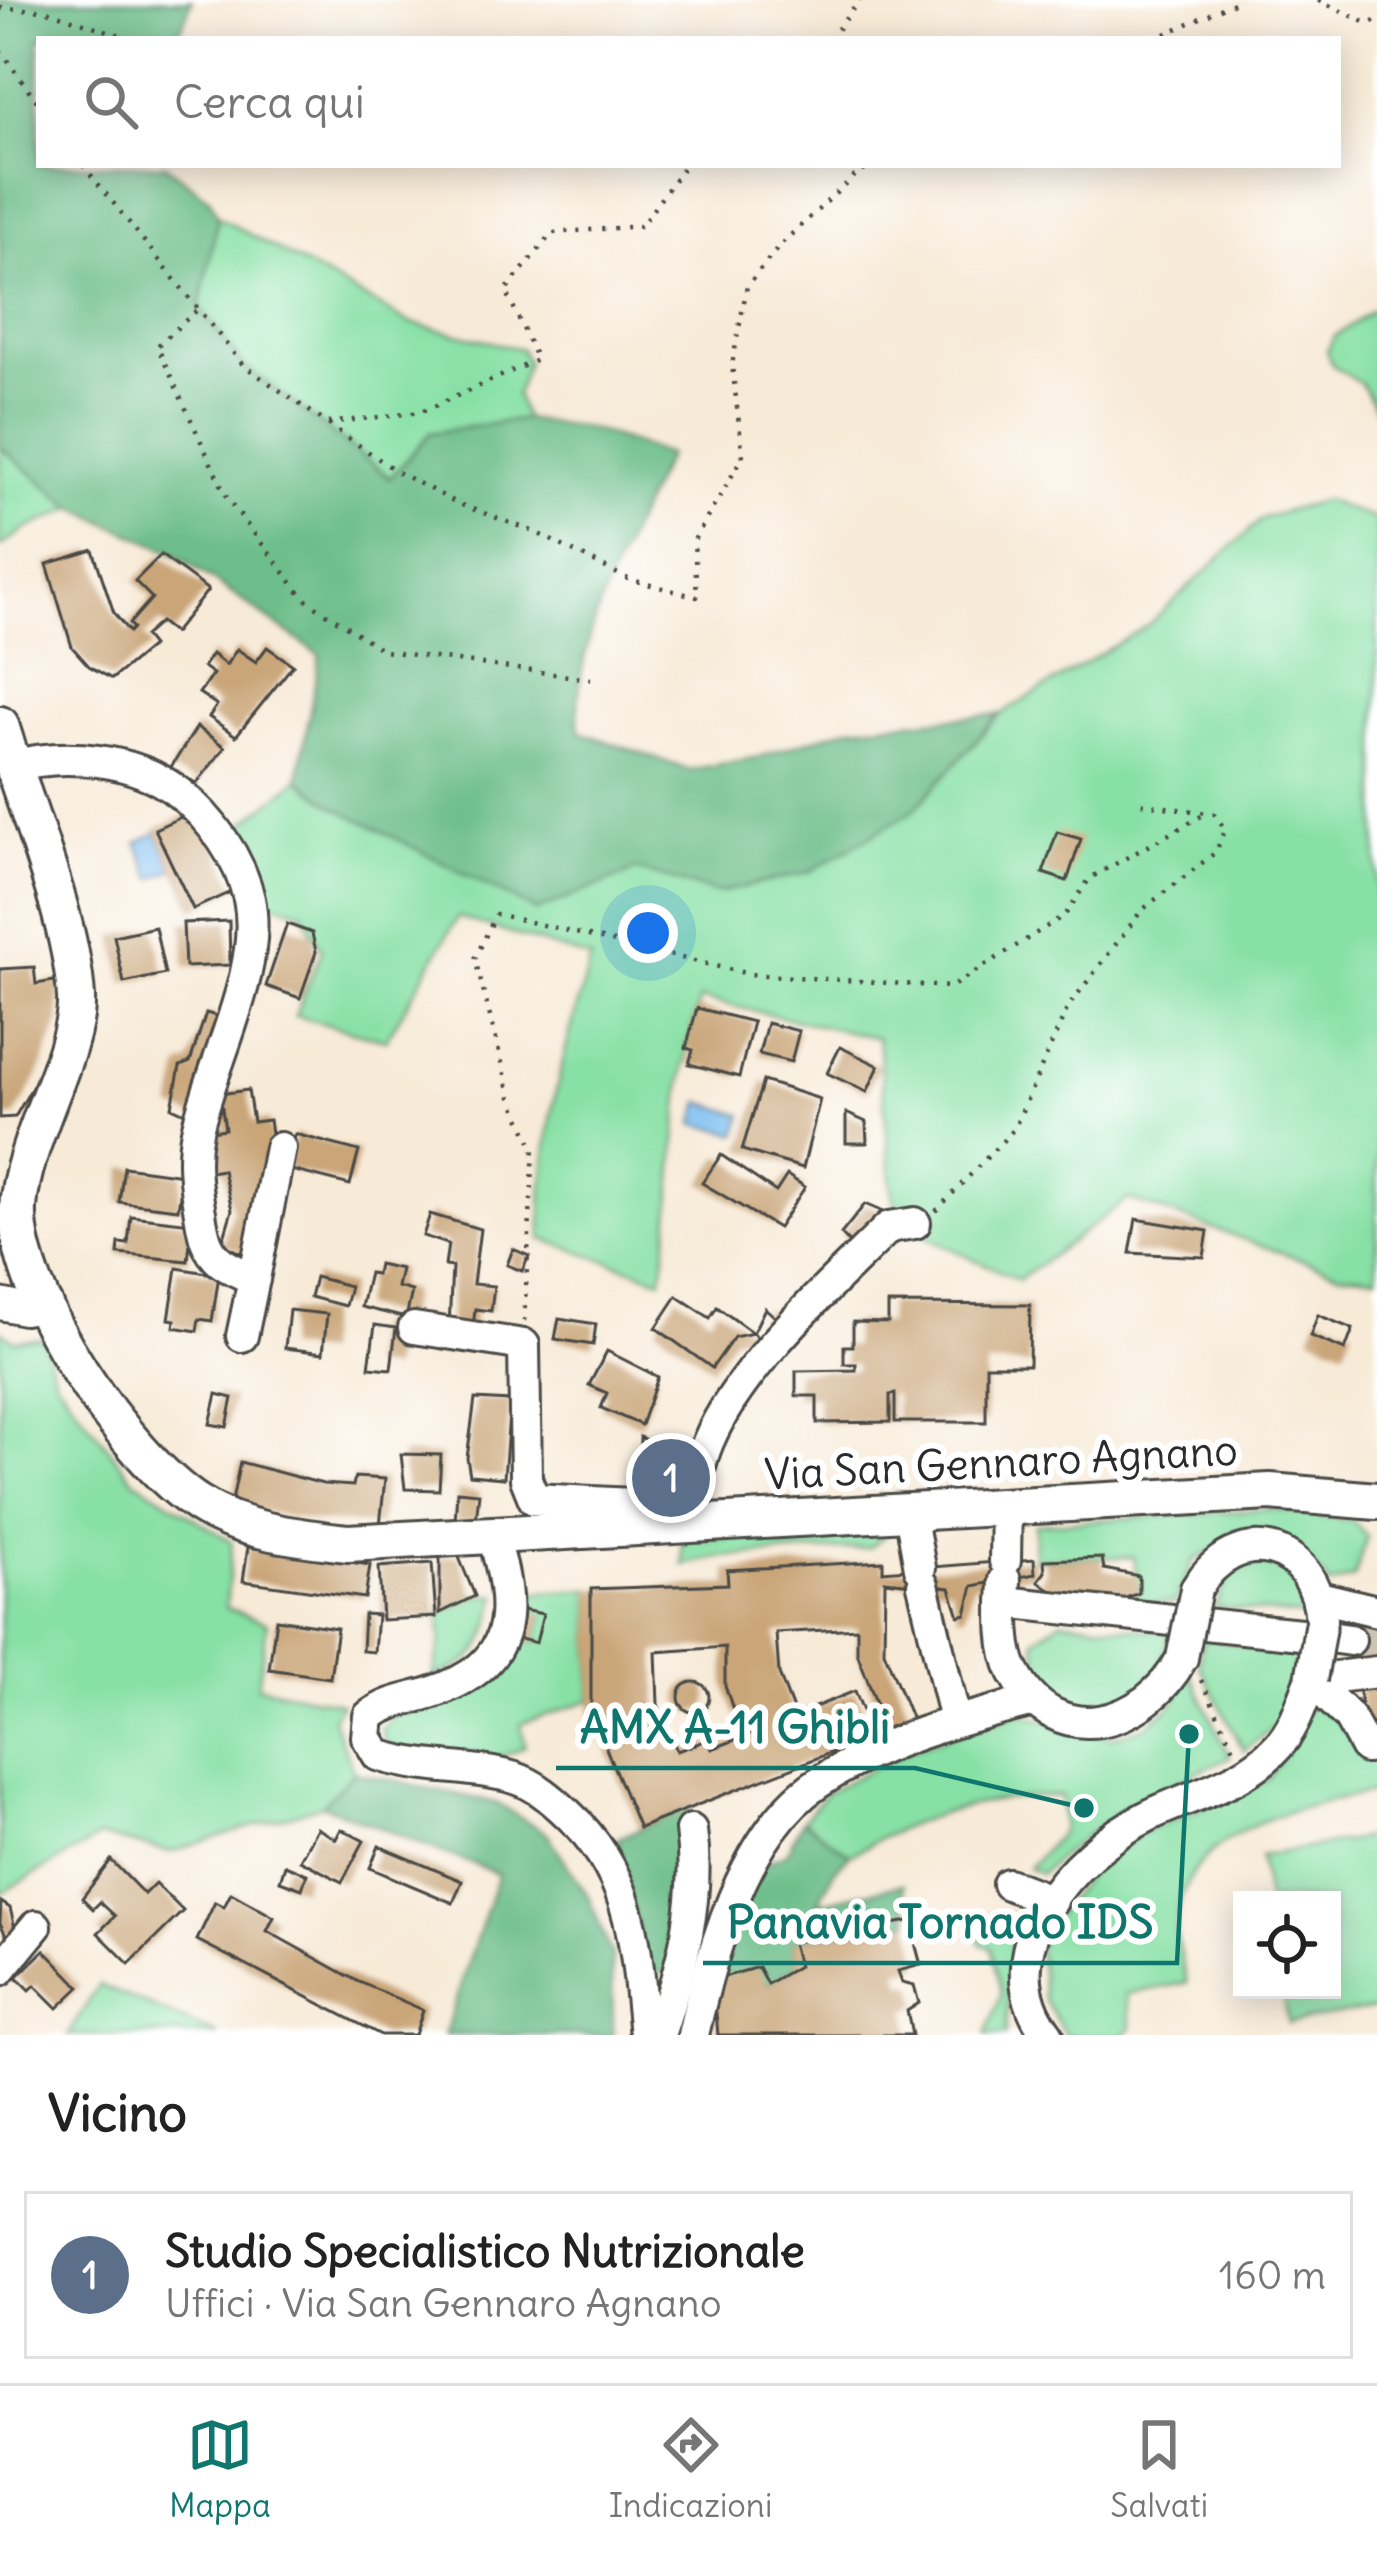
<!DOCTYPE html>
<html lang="it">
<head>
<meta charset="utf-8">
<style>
  body { margin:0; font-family:Delius,sans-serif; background:#f6f6f6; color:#222 }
  .controls { position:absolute; right:36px; bottom:36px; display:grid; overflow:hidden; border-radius:0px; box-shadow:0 6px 30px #0003 }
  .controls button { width:108px; height:108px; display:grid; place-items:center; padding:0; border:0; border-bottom:3px solid #e0e0e0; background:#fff; color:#222; font:60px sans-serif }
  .you { position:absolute; left:648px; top:933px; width:42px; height:42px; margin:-30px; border:9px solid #fff; border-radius:50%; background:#1a73e8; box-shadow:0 0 0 18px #1a73e833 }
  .badge { display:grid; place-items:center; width:78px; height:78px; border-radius:50%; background:#0f766e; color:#fff; font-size:39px; font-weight:700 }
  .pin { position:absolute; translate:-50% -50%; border:6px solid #fff; box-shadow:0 3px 12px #0006 }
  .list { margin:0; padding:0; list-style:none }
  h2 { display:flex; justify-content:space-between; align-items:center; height:156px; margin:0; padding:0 48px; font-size:51px }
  h2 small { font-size:39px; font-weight:400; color:#767676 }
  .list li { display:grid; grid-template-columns:78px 1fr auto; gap:36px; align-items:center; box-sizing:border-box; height:168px; margin:0 24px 24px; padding:0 24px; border:3px solid #e0e0e0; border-radius:0px }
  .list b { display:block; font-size:45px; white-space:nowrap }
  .list p { margin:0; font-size:39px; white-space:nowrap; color:#767676 }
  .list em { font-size:39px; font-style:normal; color:#767676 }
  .icon { flex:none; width:66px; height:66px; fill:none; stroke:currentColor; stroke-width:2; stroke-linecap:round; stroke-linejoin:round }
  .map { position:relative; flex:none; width:1377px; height:2035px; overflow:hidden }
  .search { position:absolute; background:#fff; box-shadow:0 6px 30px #0003; left:36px; right:36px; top:36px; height:132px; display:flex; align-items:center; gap:30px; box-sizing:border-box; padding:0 42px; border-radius:0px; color:#767676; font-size:45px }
  .sheet { height:348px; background:#fff }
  nav { display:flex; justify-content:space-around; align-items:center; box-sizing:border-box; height:168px; border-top:3px solid #e0e0e0; background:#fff; font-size:33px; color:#767676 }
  nav a { display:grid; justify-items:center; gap:6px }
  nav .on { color:#0f766e }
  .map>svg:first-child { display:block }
  .green { fill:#87e0a5; stroke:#598668; stroke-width:3 }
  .forest { fill:#6dbe8a; stroke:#4c745a; stroke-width:3 }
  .water { fill:#79bdf0; stroke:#52748e; stroke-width:3 }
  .building { fill:#c9a578; fill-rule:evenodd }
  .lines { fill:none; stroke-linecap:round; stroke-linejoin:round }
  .minor-tunnel { stroke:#cec4b5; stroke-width:30; stroke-dasharray:30 15; stroke-linecap:butt }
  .minor-casing { stroke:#4a4845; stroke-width:36 }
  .major-casing { stroke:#4a4845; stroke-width:42 }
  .path { stroke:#4a4845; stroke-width:4.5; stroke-dasharray:3 9; stroke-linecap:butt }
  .minor { stroke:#fff; stroke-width:30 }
  .major { stroke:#fff; stroke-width:36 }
  .minor-bridge-casing { stroke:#4a4845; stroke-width:36; stroke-linecap:butt }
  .minor-bridge { stroke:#fff; stroke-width:30 }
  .labels { text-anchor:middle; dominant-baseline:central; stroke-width:12; stroke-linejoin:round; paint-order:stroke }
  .street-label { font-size:42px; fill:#2b2b2b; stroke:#fff }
  .leader { fill:none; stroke:#0f766e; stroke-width:4.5 }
  .callout-dot { fill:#0f766e; stroke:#fff; stroke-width:4.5 }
  .callout-label { font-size:45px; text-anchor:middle; font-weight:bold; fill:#0f766e; stroke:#fff; stroke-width:12; stroke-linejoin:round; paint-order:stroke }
</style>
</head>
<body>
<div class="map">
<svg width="1377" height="2035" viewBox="0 0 1377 2035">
  <rect width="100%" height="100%" fill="#fff"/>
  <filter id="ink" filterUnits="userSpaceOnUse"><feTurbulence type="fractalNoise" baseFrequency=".00833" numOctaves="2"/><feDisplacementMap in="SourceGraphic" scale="24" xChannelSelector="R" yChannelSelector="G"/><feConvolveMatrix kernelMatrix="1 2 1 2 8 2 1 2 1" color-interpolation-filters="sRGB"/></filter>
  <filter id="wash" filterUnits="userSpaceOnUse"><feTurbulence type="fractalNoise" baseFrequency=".004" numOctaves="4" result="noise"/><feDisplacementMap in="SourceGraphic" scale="48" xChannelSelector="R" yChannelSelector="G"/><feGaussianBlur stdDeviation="2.7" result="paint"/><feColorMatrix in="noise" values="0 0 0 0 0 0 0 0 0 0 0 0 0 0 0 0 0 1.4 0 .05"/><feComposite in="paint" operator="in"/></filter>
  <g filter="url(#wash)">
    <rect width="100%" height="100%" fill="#f7ead7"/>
    <g class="green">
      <path d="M 218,217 L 410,323 L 521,349 L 527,363 L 516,395 L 525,419 L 430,433 L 391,478 L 243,365 L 200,307 Z"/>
      <path d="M 1377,307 L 1377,411 L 1361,384 L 1333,366 L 1327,351 L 1334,337 Z"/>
      <path d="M 0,447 L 74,508 L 26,529 L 0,547 Z"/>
      <path d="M 1324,500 L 1377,520 L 1377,1276 L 1340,1273 L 1128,1199 L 1019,1280 L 928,1238 L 893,1199 L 878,1038 L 700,999 C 670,1089 680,1186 661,1279 L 542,1239 C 539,1142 563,1052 591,959 L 458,917 L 386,1040 L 295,1016 L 322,950 L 303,912 L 268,901 L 241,826 L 298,779 L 332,805 L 536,910 L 637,870 L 718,893 L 809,872 L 913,810 L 1000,715 L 1148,625 L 1263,518 Z"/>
      <path d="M 0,1330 L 14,1340 L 42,1338 L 56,1381 L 133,1479 L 232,1542 L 226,1608 L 267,1623 L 258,1686 L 341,1703 L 332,1718 L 354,1772 L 322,1805 L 171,1852 L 100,1837 L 0,1894 Z"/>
      <path d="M 1270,1509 L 1353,1521 L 1367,1537 L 1354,1578 L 1331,1585 L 1309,1563 L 1228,1542 L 1193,1561 L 1175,1603 L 1131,1603 L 1139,1592 L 1134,1557 L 1034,1559 L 1035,1524 Z"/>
      <path d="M 890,1531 L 869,1548 L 721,1557 L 683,1565 L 682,1539 Z"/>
      <path d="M 1265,1563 L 1296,1578 L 1308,1617 L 1215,1607 L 1231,1571 Z"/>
      <path d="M 591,1589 L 591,1700 L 521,1724 L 525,1746 C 483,1772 433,1757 387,1747 L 381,1729 C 421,1678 488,1716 516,1638 L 536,1642 L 543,1615 L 522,1610 L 521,1593 Z"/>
      <path d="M 498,1595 C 484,1646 485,1658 433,1677 L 441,1642 L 440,1613 L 475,1596 Z"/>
      <path d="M 1062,1620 L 1169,1632 C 1162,1719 1041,1742 1035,1639 Z"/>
      <path d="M 1203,1639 L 1299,1653 L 1278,1723 L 1244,1751 L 1199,1665 Z"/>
      <path d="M 1191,1675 L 1230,1757 C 1152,1792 1104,1815 1040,1874 L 1028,1868 L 1062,1831 L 1061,1796 C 983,1796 918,1815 850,1855 L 803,1820 L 826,1793 L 907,1750 L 1019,1713 L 1112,1737 L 1147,1726 L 1172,1705 Z"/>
      <path d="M 1318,1692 L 1377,1756 L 1377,1792 C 1302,1806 1190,1824 1176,1918 C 1173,1937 1184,1964 1187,1983 L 1126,1994 L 1132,2027 L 1125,2035 L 1065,2035 L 1044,1999 L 1038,1949 L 1052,1919 L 1096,1865 L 1141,1833 L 1269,1779 Z"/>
      <path d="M 1377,1836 L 1377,2008 L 1288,2023 L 1282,1990 L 1332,1990 L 1332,1900 L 1267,1900 L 1260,1856 Z"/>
      <path d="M 986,1915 L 1013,1915 L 1006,2035 L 986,2035 L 1001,1994 L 991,1947 L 982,1945 L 976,1932 Z"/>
      <path d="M 99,1985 L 219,2035 L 68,2035 Z"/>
    </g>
    <g class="forest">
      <path d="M 0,0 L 192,0 L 181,29 L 166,39 L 39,39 L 39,165 L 165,165 L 210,199 L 218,217 L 200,308 L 243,365 L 390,478 L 430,433 L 525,419 L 591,429 L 668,455 C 633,523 565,658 580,732 L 689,770 L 759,757 L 850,727 L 999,714 L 914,810 L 809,872 L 718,893 L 637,870 L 536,911 L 332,805 L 298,779 L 320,655 L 174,553 L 74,508 L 0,447 Z"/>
      <path d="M 354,1772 L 496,1803 L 547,1833 L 588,1896 L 612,1956 L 613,2035 L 444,2035 L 498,1874 L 322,1805 Z"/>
      <path d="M 690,1807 L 672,1973 L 647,1972 L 617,1839 Z"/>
      <path d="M 803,1820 L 850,1855 L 834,1871 L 818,1903 L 903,1884 L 909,1921 L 792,1942 L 798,1966 L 767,1984 L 713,1980 L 758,1866 L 786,1853 Z"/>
    </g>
    <g class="water">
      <path d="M 157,833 L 174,869 L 153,879 L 137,843 Z"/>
      <path d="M 701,1102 L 743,1115 L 738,1134 L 694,1124 Z"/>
    </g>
    <g id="blocks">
      <g class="building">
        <path d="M 93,550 L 114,613 L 129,632 L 133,628 L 129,624 L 152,598 L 135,581 L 161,555 L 208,590 L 174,633 L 160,622 L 144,636 L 152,646 L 112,679 L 89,666 L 72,647 L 47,564 Z"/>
        <path d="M 267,647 L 293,665 L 236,736 L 209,717 L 217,705 L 199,693 L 213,674 L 203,667 L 212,654 L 226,665 L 237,649 L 256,662 Z"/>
        <path d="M 197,727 L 225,747 L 197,783 L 169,770 Z"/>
        <path d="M 192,812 L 215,841 L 237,889 L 193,909 L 155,829 Z"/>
        <path d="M 1057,832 L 1081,839 L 1067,881 L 1043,873 Z"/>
        <path d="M 229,921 L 230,965 L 185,967 L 183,923 Z"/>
        <path d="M 287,924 L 312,933 L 316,952 L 300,998 L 266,986 Z"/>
        <path d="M 155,927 L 165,974 L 124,983 L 114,936 Z"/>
        <path d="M 34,967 L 36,984 L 60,980 L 60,1021 L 39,1075 L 15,1117 L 0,1118 L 0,969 Z"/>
        <path d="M 697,1008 L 753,1022 L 739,1077 L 689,1064 L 693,1050 L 686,1048 Z"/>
        <path d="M 206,1013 L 227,1019 L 194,1117 L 172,1107 L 180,1066 L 190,1062 Z"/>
        <path d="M 767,1023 L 799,1031 L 791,1062 L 759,1054 Z"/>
        <path d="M 840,1047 L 879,1066 L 867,1092 L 827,1073 Z"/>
        <path d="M 763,1081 L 820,1099 L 803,1168 L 742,1150 Z"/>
        <path d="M 248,1090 L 253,1122 L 269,1120 L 275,1161 L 261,1163 L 263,1183 L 253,1258 L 222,1244 L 232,1210 L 223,1170 L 202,1173 L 205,1132 L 225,1129 L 220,1094 Z"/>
        <path d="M 846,1113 L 866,1122 L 867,1143 L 846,1143 Z"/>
        <path d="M 295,1134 L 359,1151 L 350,1185 L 287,1169 Z"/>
        <path d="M 721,1155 L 776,1192 L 787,1175 L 805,1187 L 778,1228 L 702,1183 Z"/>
        <path d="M 124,1167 L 183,1175 L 178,1209 L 119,1202 Z"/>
        <path d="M 865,1204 L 884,1212 L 855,1249 L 841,1234 Z"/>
        <path d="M 430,1214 L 480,1229 L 473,1284 L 494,1286 L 491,1311 L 475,1309 L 473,1328 L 449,1326 L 452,1267 L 445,1266 L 448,1244 L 423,1236 Z"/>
        <path d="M 131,1216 L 192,1223 L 188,1261 L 118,1254 L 119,1243 L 128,1244 Z"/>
        <path d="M 1136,1219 L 1208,1231 L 1204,1257 L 1130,1253 Z"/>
        <path d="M 513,1249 L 529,1256 L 522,1271 L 507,1265 Z"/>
        <path d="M 378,1264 L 401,1269 L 397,1287 L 412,1291 L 406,1318 L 361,1307 L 369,1273 L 376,1274 Z"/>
        <path d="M 177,1268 L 219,1275 L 212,1321 L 199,1319 L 197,1331 L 174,1327 L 175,1320 L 169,1319 Z"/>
        <path d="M 315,1277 L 350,1286 L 345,1306 L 310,1297 Z"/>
        <path d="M 677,1296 L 710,1318 L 717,1307 L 753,1333 L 734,1337 L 712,1368 L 656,1328 Z"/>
        <path d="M 888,1304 L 1030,1305 L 1029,1365 L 986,1365 L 986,1422 L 895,1422 L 895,1394 L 890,1395 L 890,1422 L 817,1423 L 817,1396 L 796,1396 L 796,1371 L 856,1370 L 856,1364 L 844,1364 L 844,1346 L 853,1346 L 853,1322 L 888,1323 Z"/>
        <path d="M 765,1308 L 785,1326 L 767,1346 L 753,1333 Z"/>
        <path d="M 289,1310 L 327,1314 L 323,1353 L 285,1348 Z"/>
        <path d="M 1318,1315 L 1353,1329 L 1345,1350 L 1310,1336 Z"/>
        <path d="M 559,1318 L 596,1324 L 593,1345 L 555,1339 Z"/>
        <path d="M 375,1325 L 396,1328 L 391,1369 L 369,1367 Z"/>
        <path d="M 607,1351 L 658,1377 L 641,1425 L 601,1408 L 607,1393 L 589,1385 Z"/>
        <path d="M 217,1394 L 233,1398 L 227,1427 L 210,1424 Z"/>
        <path d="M 475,1399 L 510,1401 L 504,1478 L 470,1475 L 467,1458 Z"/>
        <path d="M 640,1437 L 691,1464 L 687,1493 L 640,1492 Z"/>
        <path d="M 401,1454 L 441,1455 L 439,1490 L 405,1489 Z"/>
        <path d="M 240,1462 L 323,1484 L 353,1486 L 355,1477 L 385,1479 L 380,1525 L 315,1522 L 231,1505 Z"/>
        <path d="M 457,1491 L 479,1493 L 476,1521 L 455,1522 Z"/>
        <path d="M 248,1547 L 370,1565 L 365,1598 L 243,1581 Z"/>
        <path d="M 458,1555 L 475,1596 L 440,1613 L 440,1557 Z"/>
        <path d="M 1102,1558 L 1104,1569 L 1139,1576 L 1139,1593 L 1113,1603 L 1061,1597 L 1038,1581 L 1045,1572 L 1044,1560 Z"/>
        <path d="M 1034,1559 L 1035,1574 L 973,1586 L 966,1614 L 959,1616 L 950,1588 L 885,1581 L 884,1651 L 912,1720 L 886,1729 L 857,1652 L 857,1628 L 776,1633 L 779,1674 L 795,1715 L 855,1691 L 873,1736 L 639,1828 L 591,1712 L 591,1589 L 728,1584 L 727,1570 L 883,1561 L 883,1571 ZM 725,1647 L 725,1686 L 735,1715 L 743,1712 L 750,1734 L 712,1749 L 707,1740 L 677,1751 L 658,1704 L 656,1652 Z"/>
        <path d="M 432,1563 L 436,1617 L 382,1620 L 379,1567 Z"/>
        <path d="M 522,1610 L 543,1614 L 536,1643 L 516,1638 Z"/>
        <path d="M 1357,1611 L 1377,1625 L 1377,1649 L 1354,1658 L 1352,1619 L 1358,1622 Z"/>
        <path d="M 364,1614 L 377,1615 L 374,1652 L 362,1651 Z"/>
        <path d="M 276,1619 L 337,1628 L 330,1678 L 269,1669 Z"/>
        <path d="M 1377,1679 L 1377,1738 L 1365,1739 L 1358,1680 Z"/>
        <circle cx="694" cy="1697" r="15"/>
        <path d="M 317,1828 L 336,1839 L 341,1829 L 364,1841 L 342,1882 L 300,1860 Z"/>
        <path d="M 379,1846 L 462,1881 L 453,1903 L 370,1868 Z"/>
        <path d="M 111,1860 L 144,1894 L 155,1883 L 183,1911 L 129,1964 L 98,1933 L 115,1916 L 100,1902 L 93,1909 L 82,1898 Z"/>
        <path d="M 285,1865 L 307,1874 L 302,1889 L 280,1881 Z"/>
        <path d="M 231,1893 L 274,1917 L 267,1931 L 357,1981 L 423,2010 L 415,2035 L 381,2035 L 197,1940 L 215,1902 L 224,1907 Z"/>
        <path d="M 1,1902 L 10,1908 L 17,1937 L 11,1945 L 0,1923 Z"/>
        <path d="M 909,1921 L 921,1965 L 898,1971 L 902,1982 L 914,1985 L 919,2003 L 907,2011 L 912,2035 L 718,2035 L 713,1980 L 758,1967 L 767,1984 L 798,1966 L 792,1942 Z"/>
        <path d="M 44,1950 L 80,1987 L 58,2008 L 35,1985 L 30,1990 L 17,1977 Z"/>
      </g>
    </g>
  </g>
  <g filter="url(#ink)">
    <use href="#blocks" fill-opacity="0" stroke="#4a4845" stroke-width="3"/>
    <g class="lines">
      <path class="minor-tunnel" d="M 1350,1640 L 1377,1642"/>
      <g class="minor-casing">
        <g id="minor">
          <path d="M 12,766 C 65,752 136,758 179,793 C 211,818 240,858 249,899 C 264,969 211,1064 197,1131 C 191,1159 195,1185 200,1213 C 203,1232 205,1249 221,1262 C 230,1269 244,1274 254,1279 L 280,1148"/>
          <path d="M 0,1304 L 24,1309 L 47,1305"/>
          <path d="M 414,1328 L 524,1345 L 526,1479 L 534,1499 L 632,1504 L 632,1527"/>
          <path d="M 242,1336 L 254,1279"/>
          <path d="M 910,1512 L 920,1568"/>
          <path d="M 689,1525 C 694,1496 697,1469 708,1442 C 740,1366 830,1285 889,1227 L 915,1223"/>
          <path d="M 493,1536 C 516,1612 518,1665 430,1693 C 407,1700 389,1701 369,1716 L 367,1737 L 378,1755 C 423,1770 471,1765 515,1778 C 535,1784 553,1800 568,1814 C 635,1876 636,1950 645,2035"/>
          <path d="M 1005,1561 L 1006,1505"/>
          <path d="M 1005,1580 C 1004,1608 1001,1647 1014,1672 C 1056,1753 1146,1726 1182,1658"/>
          <path d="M 923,1585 L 955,1720"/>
          <path d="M 1196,1589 C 1236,1521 1316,1541 1321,1621"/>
          <path d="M 1319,1597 L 1377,1611"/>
          <path d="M 1004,1602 L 1172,1620"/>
          <path d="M 1204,1624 L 1301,1634"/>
          <path d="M 1329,1637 L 1350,1640"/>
          <path d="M 1311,1680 L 1349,1717 L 1366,1748"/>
          <path d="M 1311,1680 L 1377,1672"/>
          <path d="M 1008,1884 L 1052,1901"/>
          <path d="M 0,1970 L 36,1926"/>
          <path d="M 659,2035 C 681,1969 701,1900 691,1830"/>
          <path d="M 693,2035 C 711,1953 744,1832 818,1783 C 881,1740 961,1719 1034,1701"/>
          <path d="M 1048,2035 C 984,1952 1071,1854 1148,1816 C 1192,1794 1244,1784 1278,1746 C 1295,1728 1302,1702 1311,1680"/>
        </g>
      </g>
      <g class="major-casing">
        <path id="major" d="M 0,725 C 24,804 71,916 76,997 C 79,1051 22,1140 18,1208 C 14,1296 127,1458 199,1504 C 243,1532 297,1537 348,1543 L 1270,1492 L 1377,1501"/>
      </g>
      <g class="path">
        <path d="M 1318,0 L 1369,24 L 1377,20"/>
        <path d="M 0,8 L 45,10 L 132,39"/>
        <path d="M 830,39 L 860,0"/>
        <path d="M 1154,39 L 1240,0"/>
        <path d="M 0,50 L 39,104"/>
        <path d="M 83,165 L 243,365 L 399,473 L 459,504 L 535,532 L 628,579 L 697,597 L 694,540 L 743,457 L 732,365 L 747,286 L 782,243 L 858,173 L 876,165"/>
        <path d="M 196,311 L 157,346 L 228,500 L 305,599 L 384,651 L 591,679"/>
        <path d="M 328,423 L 421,412 L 537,360 L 506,290 L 552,233 L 641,226 L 685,165"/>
        <path d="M 936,1211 L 1014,1129 L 1068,1007 L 1142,910 L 1216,852 L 1225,829 L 1214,814 L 1138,803"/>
        <path d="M 524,1321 L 534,1148 L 511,1097 L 475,959 L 496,914 L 749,974 L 951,987 L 1065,915 L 1090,878 L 1207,813"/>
        <path d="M 1201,1680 L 1235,1751"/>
      </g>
      <use href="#minor" class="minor"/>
      <use href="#major" class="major"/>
      <g class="minor-bridge-casing">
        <g id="minor-bridge">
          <path d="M 1182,1658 L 1196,1589"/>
          <path d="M 1311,1680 L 1321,1621"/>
        </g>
      </g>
      <use href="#minor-bridge" class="minor-bridge"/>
    </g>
  </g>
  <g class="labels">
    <g class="street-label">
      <text transform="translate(1001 1462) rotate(-3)">Via San Gennaro Agnano</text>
    </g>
  </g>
  <path class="leader" d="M1084 1808L915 1768H556M1189 1734L1177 1963H703"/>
  <g class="callout-dot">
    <circle cx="1084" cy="1808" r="12"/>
    <circle cx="1189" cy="1734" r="12"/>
  </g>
  <g class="callout-label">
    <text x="735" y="1743">AMX A-11 Ghibli</text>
    <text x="940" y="1938">Panavia Tornado IDS</text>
  </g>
</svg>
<div class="controls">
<button><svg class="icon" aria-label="locate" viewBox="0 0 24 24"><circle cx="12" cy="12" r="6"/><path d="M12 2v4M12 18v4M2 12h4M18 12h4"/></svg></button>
</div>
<div class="you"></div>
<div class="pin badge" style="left:671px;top:1478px;background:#5c6f8a">1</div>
<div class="search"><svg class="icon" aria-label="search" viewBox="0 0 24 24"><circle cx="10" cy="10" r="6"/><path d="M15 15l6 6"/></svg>Cerca qui</div>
</div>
<section class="sheet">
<h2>Vicino<small></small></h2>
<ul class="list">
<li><span class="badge" style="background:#5c6f8a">1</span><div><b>Studio Specialistico Nutrizionale</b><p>Uffici · Via San Gennaro Agnano</p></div><em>160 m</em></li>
</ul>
</section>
<nav>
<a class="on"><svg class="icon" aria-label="map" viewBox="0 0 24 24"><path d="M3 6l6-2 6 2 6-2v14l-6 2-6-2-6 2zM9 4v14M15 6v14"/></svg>Mappa</a>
<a><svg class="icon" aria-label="directions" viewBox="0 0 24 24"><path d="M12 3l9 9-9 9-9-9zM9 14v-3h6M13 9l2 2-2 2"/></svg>Indicazioni</a>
<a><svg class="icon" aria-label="saved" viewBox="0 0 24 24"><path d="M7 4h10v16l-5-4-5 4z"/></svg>Salvati</a>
</nav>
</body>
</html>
